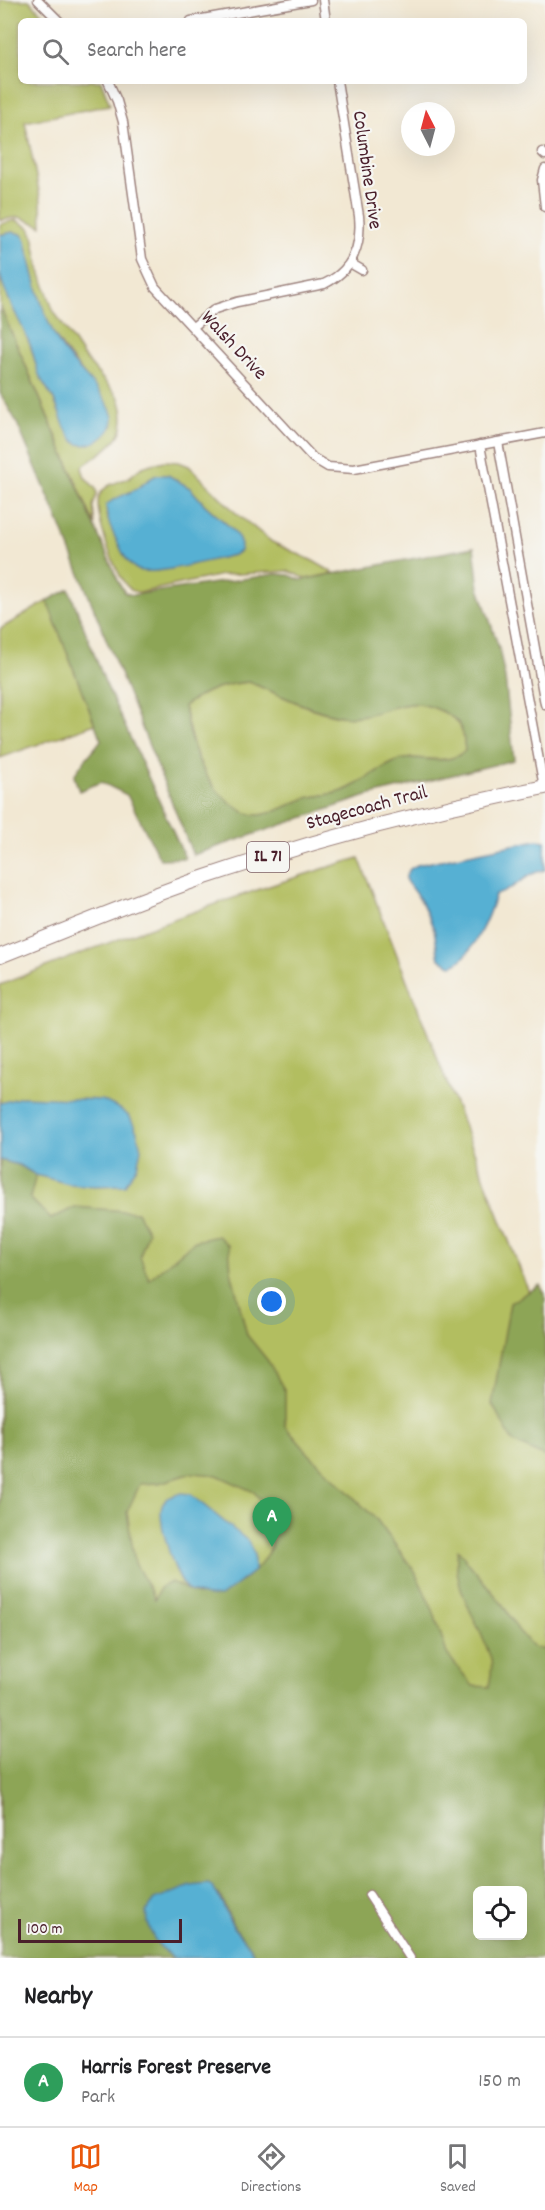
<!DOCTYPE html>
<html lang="en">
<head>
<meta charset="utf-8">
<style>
  body { margin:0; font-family:Dekko,sans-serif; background:#f2f2f2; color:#202124 }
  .controls { position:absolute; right:18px; bottom:18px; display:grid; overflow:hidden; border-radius:9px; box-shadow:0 6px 24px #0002 }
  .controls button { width:54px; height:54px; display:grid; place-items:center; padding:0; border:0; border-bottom:2px solid #e0e0e0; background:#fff; color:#202124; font:30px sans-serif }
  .compass { position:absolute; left:401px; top:102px; width:54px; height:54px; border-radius:50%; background:#fff; box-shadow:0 6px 24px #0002; rotate:354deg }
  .scale { position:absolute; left:18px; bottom:15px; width:164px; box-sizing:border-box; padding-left:6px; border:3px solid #4a1f2b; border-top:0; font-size:16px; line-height:21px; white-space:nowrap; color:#4a1f2b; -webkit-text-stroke:4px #f6f6f2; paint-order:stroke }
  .you { position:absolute; left:272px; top:1302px; width:21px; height:21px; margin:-15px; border:4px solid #fff; border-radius:50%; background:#1a73e8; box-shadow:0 0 0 9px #1a73e833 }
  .badge { display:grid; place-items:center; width:39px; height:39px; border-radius:50%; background:#ea580c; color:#fff; font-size:20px; font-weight:700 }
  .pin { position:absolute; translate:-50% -50px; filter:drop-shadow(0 2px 3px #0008) }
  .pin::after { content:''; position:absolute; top:32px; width:21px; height:18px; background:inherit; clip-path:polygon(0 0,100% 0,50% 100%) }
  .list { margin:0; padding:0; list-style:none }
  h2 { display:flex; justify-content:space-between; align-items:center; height:78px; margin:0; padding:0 24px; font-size:26px }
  h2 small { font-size:20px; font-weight:400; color:#757577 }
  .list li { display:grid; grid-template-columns:39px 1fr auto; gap:18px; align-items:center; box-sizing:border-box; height:90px; padding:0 24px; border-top:2px solid #e0e0e0 }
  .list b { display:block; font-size:22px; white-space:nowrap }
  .list p { margin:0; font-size:20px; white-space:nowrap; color:#757577 }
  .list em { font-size:20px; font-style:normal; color:#757577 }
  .icon { flex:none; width:33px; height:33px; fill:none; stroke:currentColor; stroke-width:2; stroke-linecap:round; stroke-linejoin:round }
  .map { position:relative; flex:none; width:545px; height:1958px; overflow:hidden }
  .search { position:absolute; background:#fff; box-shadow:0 6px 24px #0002; left:18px; right:18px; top:18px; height:66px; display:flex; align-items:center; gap:15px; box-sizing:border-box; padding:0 21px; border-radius:9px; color:#757577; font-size:22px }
  .sheet { height:168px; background:#fff }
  nav { display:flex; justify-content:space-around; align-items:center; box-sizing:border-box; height:84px; border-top:2px solid #e0e0e0; background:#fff; font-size:16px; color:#757577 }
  nav a { display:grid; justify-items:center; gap:3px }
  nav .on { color:#ea580c }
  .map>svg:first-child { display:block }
  .green { fill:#b2be60; stroke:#7e6e46; stroke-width:1.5; fill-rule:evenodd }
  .forest { fill:#8da556; stroke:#6c6240; stroke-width:1.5; fill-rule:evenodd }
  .water { fill:#56b0d3; stroke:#50687f; stroke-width:1.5 }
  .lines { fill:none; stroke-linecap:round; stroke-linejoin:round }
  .street-casing { stroke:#9e847f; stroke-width:11 }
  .primary-casing { stroke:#9e847f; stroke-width:16 }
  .street { stroke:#fff; stroke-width:8 }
  .primary { stroke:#fff; stroke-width:14 }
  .labels { text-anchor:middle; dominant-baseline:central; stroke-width:4.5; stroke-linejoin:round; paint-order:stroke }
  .shield { fill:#f6f6f2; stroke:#7e6067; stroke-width:1.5 }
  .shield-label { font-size:18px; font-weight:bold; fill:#4a1f2b }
  .street-label { font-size:20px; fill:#4a1f2b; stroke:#f6f6f2 }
</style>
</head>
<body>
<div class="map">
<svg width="545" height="1958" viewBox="0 0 545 1958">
  <rect width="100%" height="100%" fill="#f6f6f2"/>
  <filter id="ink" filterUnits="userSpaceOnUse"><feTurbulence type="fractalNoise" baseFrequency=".0167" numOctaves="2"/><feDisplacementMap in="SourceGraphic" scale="12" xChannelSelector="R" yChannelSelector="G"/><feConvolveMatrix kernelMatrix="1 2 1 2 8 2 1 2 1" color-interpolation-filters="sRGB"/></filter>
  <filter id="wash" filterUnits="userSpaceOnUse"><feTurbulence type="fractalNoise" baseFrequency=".008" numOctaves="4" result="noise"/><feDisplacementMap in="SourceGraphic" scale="24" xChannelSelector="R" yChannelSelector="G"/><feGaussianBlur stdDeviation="1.35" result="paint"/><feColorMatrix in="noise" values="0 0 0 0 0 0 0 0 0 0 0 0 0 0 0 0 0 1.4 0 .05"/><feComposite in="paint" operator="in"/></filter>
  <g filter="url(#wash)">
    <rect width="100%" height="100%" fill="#f2e8d3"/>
    <g class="green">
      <path d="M 0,0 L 29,0 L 49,21 L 21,21 L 21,81 L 101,81 L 110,105 L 25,122 L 41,201 L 42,226 L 19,217 L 0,220 Z"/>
      <path d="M 16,220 L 30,228 L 33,235 L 39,268 L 53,310 L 83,356 L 119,398 C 132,436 112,445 84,465 L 82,468 L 85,477 L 96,489 L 97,494 L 93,506 L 95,525 L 0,306 L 0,274 L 30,345 L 40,376 L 54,400 L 65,427 L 89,444 L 105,434 L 113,425 C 106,411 100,396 91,384 C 76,362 57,344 46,319 C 33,292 33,261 21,234 L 13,232 L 0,235 L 0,224 Z"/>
      <path d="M 165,461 L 179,462 L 189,466 L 236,513 L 272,542 L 313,561 L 334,573 L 307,579 L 288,571 L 222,575 L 143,592 C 138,592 134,593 130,589 C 116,579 91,509 100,494 C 107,483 117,483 128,478 C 132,476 135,472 139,469 C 146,464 157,463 165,461 ZM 157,475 L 168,475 L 190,488 L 205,505 L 232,529 L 240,551 L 234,555 L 157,571 L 124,555 L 106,515 L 131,492 Z"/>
      <path d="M 47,601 L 95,724 L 0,758 L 0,629 Z"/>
      <path d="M 249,682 C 277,693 311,712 340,716 C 363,718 387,707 409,704 C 424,702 450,712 459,724 C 464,732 464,742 465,751 C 441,769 420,751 395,762 C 377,769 361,784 343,791 C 332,795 318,795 307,798 C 291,803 275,814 259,815 C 246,815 240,810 230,803 C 201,780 190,741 184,706 C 208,689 220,685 249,682 Z"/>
      <path d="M 359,858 L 545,1333 L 545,1958 L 539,1761 L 0,1905 L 0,985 C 118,938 236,894 359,858 Z"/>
    </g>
    <g class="forest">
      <path d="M 0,306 L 120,585 L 125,593 L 133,595 L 276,574 L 289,575 L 301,580 L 474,547 L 479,588 L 499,648 L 505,678 L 514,760 L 367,796 L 193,855 L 57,517 L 16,421 L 0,393 ZM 249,682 C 278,694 309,710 341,716 C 364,720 386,707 409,704 C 424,702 450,712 459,724 C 464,732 464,742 465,751 C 442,770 420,751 395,762 C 377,769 361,784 343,791 C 332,795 318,795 307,798 C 291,803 275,814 259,815 C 246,815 240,810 231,803 C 201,781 189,741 184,706 C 206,690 222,684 249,682 Z"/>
      <path d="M 69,589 L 105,682 L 185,858 L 160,859 L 127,795 L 101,782 L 79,791 L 74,776 C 81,762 92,753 101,740 L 47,601 Z"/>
      <path d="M 0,1160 L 19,1165 L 36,1175 L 30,1198 L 51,1219 L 75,1207 L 137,1212 L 148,1232 L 140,1256 L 149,1279 L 195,1241 L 218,1236 L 229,1246 L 231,1271 L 247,1335 L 268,1361 L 285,1391 L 285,1426 L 309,1454 L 377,1520 L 415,1572 L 433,1610 L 447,1654 L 473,1686 L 489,1687 C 490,1679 493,1668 491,1660 C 481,1623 450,1589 458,1550 L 503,1605 L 518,1630 L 533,1647 L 545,1650 L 545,1958 L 255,1958 L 253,1952 L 233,1925 L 219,1894 L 165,1951 L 174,1958 L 0,1958 ZM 192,1473 L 217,1475 L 254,1492 L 269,1510 L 272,1546 L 259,1566 L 242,1581 L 198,1595 L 171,1582 L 160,1588 L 155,1599 L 135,1563 L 127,1512 L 140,1484 L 159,1483 ZM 478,1890 L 522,1890 L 522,1936 L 478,1936 Z"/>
      <path d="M 540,1285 L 545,1294 L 545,1457 L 513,1442 L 492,1404 L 510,1303 Z"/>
    </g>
    <g class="water">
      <path d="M 13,232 L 21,234 L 25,238 C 34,276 40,311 60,345 C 73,367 104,390 112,414 C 119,431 87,454 74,441 C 63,430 61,413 54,400 C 50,392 44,385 40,377 C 35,366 34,353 29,342 C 20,320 6,299 0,275 C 0,263 0,247 0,235 Z"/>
      <path d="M 157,475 L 168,475 L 190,488 L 205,505 L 232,529 L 238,537 L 241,545 L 240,551 L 234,555 C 214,559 155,576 138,570 C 128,565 123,554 119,545 C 112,532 106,519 106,505 C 115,497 126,495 136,489 C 144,484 149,478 157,475 Z"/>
      <path d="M 537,840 L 545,841 L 545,870 C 526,872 514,891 495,895 C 490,913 470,963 451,965 L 439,959 L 434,929 L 421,901 L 406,881 L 406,875 L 410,869 L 417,865 Z"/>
      <path d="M 22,1097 L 102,1100 L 120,1109 L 130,1117 L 137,1132 L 141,1149 L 137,1167 L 125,1185 L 95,1186 L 69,1184 L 36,1175 L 19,1165 L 0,1160 L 0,1103 Z"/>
      <path d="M 181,1493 L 190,1494 L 248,1541 L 254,1554 L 254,1571 L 220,1597 C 210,1596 197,1596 188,1590 C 176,1581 157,1521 162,1506 C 163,1503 165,1501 167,1498 Z"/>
      <path d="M 209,1884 C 223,1898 223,1910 233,1926 C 240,1937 251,1945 255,1958 L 174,1958 C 154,1944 150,1935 146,1912 L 155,1900 L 190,1886 Z"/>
    </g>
  </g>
  <g filter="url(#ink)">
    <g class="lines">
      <g class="street-casing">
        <g id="street">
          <path d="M 38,0 L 59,21"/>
          <path d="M 323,0 L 326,21"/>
          <path d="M 191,21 L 311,0"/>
          <path d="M 108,81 L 117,101 L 123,122 L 142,259 L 155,287 L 313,458 L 328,467 L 354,469 L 545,433"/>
          <path d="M 542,152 L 545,155"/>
          <path d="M 545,169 L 542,180 L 545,207"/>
          <path d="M 350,263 L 362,270"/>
          <path d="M 193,327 L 215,309 L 237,302 L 324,284 C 352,271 362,246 359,216 L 337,81"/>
          <path d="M 498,442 L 545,704"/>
          <path d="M 480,445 L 544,787"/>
          <path d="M 369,1895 L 410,1958"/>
        </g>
      </g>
      <g class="primary-casing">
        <path id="primary" d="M 0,956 C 66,930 132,902 199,879 C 312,841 428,810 545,787"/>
      </g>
      <use href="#street" class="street"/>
      <use href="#primary" class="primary"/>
    </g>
  </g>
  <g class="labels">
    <rect class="shield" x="247" y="842" width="42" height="30" rx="4.5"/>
    <g class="shield-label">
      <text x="268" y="857">IL 71</text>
    </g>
    <g class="street-label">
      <text transform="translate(366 170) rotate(82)">Columbine Drive</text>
      <text transform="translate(233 346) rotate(47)">Walsh Drive</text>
      <text transform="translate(367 809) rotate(-15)">Stagecoach Trail</text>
    </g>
  </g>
</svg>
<div class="controls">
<button><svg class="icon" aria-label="locate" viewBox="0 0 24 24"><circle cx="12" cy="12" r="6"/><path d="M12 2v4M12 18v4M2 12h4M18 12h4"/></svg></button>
</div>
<svg class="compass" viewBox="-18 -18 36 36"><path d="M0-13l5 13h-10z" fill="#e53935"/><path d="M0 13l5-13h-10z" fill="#757577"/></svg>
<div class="scale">100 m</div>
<div class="you"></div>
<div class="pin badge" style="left:272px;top:1547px;background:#2e9e5b">A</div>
<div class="search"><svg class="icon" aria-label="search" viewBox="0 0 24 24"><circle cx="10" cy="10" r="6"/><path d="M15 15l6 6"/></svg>Search here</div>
</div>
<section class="sheet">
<h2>Nearby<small></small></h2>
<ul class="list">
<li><span class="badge" style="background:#2e9e5b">A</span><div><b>Harris Forest Preserve</b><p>Park</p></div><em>150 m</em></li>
</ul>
</section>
<nav>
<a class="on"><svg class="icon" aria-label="map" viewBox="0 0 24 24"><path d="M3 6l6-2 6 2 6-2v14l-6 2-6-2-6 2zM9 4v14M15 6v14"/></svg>Map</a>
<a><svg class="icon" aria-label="directions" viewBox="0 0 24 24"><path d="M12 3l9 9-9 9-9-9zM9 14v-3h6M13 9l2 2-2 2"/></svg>Directions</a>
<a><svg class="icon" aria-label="saved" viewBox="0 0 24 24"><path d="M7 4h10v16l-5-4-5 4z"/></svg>Saved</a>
</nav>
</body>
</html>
